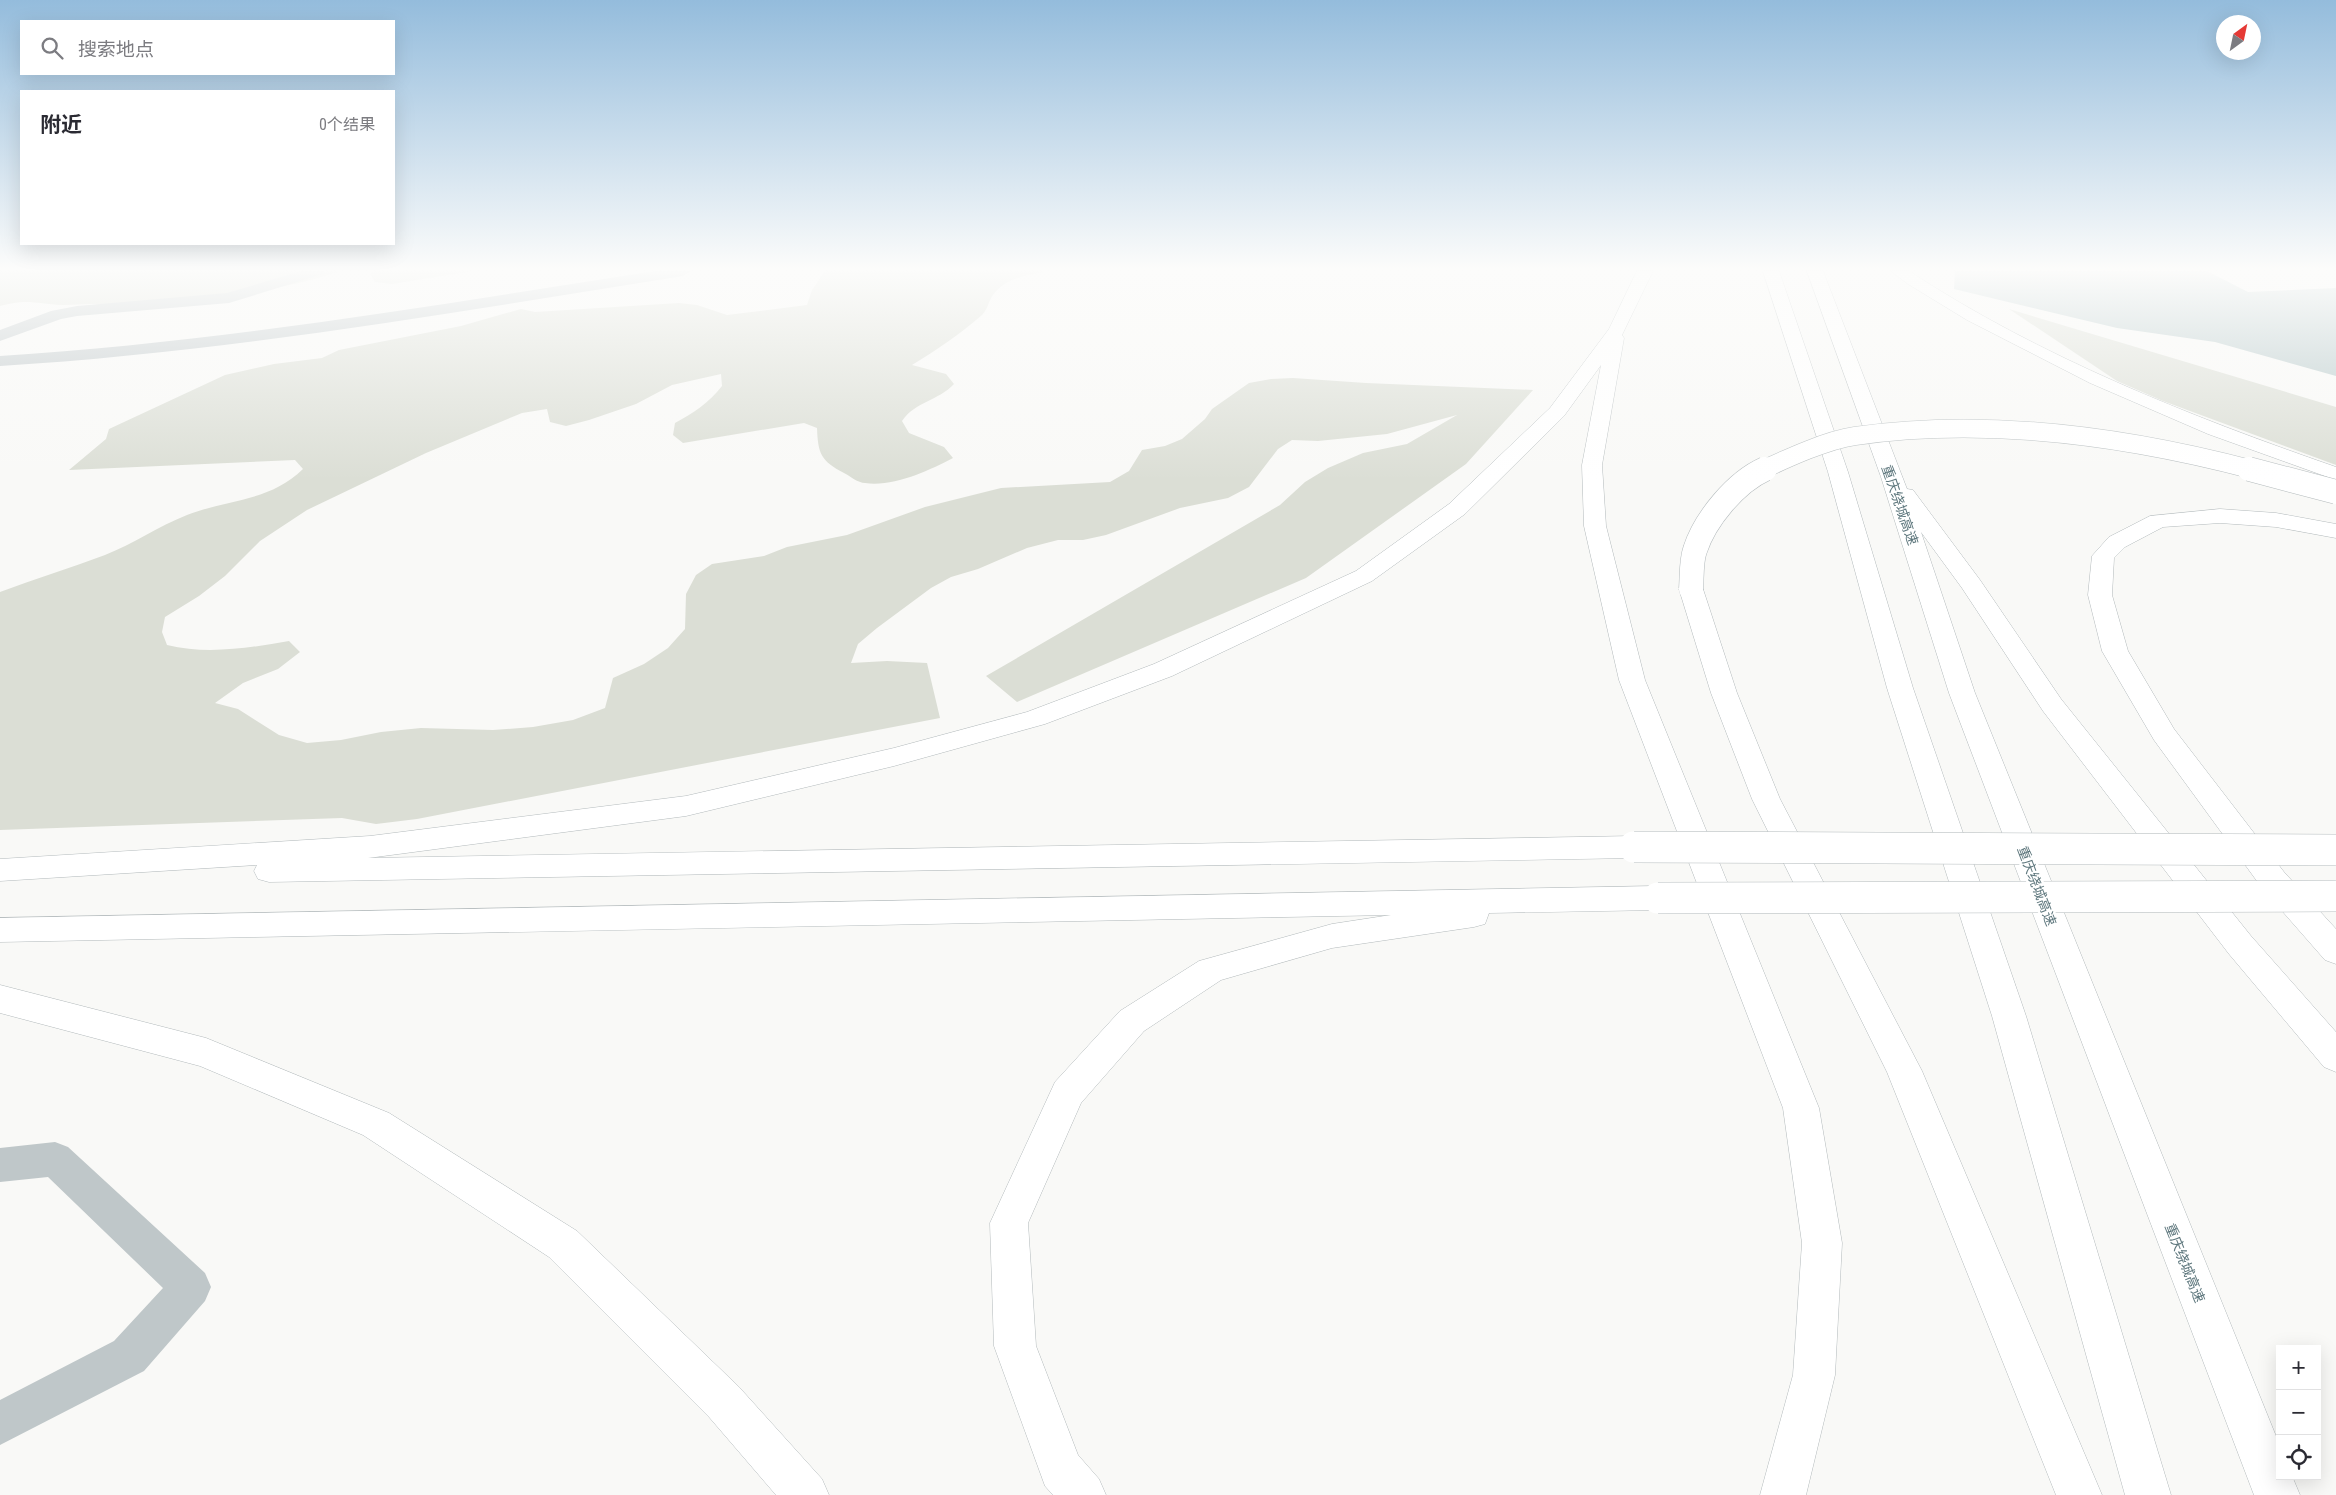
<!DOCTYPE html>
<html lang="zh">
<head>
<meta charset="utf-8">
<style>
  body { margin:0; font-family:"Roboto Condensed","Noto Sans SC",sans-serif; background:#f2f2f3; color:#2b2b33 }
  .controls { position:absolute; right:15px; bottom:15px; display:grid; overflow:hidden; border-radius:0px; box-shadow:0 5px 20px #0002 }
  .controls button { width:45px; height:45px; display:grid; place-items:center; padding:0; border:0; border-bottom:1px solid #e1e1e2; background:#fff; color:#2b2b33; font:25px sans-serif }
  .compass { position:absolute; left:2216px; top:15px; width:45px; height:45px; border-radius:50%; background:#fff; box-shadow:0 5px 20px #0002; rotate:33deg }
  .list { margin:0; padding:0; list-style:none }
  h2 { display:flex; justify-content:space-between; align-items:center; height:65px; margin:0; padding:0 20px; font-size:21px }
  h2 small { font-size:16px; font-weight:400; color:#7c7c81 }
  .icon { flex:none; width:28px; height:28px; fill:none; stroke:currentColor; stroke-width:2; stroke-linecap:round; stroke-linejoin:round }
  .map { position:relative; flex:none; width:2336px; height:1495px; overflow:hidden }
  .search { position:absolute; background:#fff; box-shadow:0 5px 20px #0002; left:20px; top:20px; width:375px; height:55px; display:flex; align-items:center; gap:12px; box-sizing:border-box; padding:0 18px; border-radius:0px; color:#7c7c81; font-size:19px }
  .panel { position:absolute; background:#fff; box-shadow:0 5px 20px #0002; left:20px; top:90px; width:375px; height:155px; border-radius:0px }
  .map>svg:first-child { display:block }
  .green { fill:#dbded5 }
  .water { fill:#b7c9ca }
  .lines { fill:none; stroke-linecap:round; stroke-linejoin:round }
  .highway-casing { stroke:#b3babc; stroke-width:1 }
  .minor { fill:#bfc7c9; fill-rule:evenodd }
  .highway { fill:#fff; fill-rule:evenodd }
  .highway-bridge-far2-casing { stroke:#b3babc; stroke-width:19; stroke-linecap:butt }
  .highway-bridge-far1-casing { stroke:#b3babc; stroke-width:25; stroke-linecap:butt }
  .highway-bridge-casing { stroke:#b3babc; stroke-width:32; stroke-linecap:butt }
  .highway-bridge-far2 { stroke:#fff; stroke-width:18 }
  .highway-bridge-far1 { stroke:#fff; stroke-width:24 }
  .highway-bridge { stroke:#fff; stroke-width:31 }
  .labels { text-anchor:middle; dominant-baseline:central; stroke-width:5; stroke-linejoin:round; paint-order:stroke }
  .street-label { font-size:14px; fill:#5e777d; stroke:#fff }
</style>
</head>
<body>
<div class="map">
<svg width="2336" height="1495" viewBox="0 0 2336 1495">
  <rect width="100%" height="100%" fill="#f9f9f7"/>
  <g class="green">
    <path d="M 0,271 L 340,271 C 266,297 185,298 106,305 C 91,303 78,305 63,305 C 36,304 28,298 0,306 Z"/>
    <path d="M 372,271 L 473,271 L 392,284 L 375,282 L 371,275 Z"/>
    <path d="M 825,271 L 1048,271 C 1029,275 1006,277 993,295 C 988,302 988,309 982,315 C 960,334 937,350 912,365 L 946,374 L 954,384 C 938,401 916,401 902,421 L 909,433 L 944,447 L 953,458 C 928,471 894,487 865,483 C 858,483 850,476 844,473 C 821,461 818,454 817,428 L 804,423 L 683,443 L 673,435 L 675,423 C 693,413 709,403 722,386 L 721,374 L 672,385 L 636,404 L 589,420 L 566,426 L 550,422 L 547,409 L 522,413 L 426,453 L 307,510 L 260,541 L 225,576 L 199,596 L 165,617 L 162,632 L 167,645 C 207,655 249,648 289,641 L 300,652 L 278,669 L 243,683 L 215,703 L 238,709 L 279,735 L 307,743 L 341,740 L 381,732 L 421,728 L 493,730 L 533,727 L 573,720 L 605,708 L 613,678 L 644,664 L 668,648 L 685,629 L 686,594 L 696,575 L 712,564 L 764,556 L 787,547 L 847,535 L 925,507 L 1001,488 L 1110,482 L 1129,471 L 1142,450 L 1165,446 L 1182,439 L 1205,419 L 1212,409 L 1249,383 L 1271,379 L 1293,378 L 1366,383 L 1533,390 L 1466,464 L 1306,578 L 1017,702 L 986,676 L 1280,505 L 1305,482 L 1328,468 L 1363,453 L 1407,444 L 1457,415 L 1387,434 L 1318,441 L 1292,440 L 1278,449 L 1249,487 L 1228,498 L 1180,508 L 1106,535 L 1083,540 L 1058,540 L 1027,548 L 978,569 L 951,577 L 931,588 L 877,628 L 858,644 L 851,663 L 887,661 L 927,663 L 940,718 L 417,819 L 376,824 L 342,818 L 0,830 L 0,592 C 35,579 70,568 105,555 C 133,544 159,526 187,515 C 228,499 269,502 303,469 L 295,460 L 69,470 L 106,439 L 109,429 L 225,375 L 274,364 L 322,358 L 339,350 L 461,326 L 521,309 L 535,312 L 679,303 L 697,305 L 727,315 L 807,305 L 812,290 Z"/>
    <path d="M 2009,309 L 2336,407 L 2336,465 L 2163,401 L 2117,381 Z"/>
  </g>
  <path class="water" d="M 1955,271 L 2207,271 L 2248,292 L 2336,288 L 2336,376 L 2215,342 L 2117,328 L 1954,289 Z"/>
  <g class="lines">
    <g class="highway-casing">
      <g id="highway">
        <path d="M 1637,271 L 1653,271 L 1622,335 L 1624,338 L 1602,465 L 1606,526 L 1645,680 L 1819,1108 L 1842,1243 L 1835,1375 L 1806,1495 L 1760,1495 L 1793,1375 L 1802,1243 L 1783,1108 L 1619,680 L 1584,526 L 1582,465 L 1601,365 L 1564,416 L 1465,514 L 1372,581 L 1172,676 L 1045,724 L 894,766 L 686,816 L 368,858 L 1634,836 L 1645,839 L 1649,847 L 1645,855 L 1634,858 L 269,882 L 258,879 L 254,871 L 257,865 L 0,881 L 0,859 L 370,836 L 686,796 L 894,748 L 1027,712 L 1154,664 L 1356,571 L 1449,504 L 1550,408 L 1609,329 Z"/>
        <path d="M 1763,271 L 1779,271 L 1848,472 L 1913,688 L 2026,1016 L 2171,1495 L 2125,1495 L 1992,1016 L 1887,688 L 1828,472 Z"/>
        <path d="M 1807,271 L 1823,271 L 1907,489 L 1913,490 L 1980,580 L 2061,699 L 2251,936 L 2336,1032 L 2336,1072 L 2324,1067 L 2229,954 L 2043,711 L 1962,588 L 1921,532 L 1975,693 L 2280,1446 L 2280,1476 L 2292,1476 L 2300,1495 L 2254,1495 L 1949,693 L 1881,477 Z"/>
        <path d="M 1891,271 L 1909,271 C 2040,357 2189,416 2336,467 L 2336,480 L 2208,434 L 2090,383 L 1967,320 L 1908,284 Z"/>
        <path d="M 2220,509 L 2276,513 L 2336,524 L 2336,538 L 2276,527 L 2220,523 L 2163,527 L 2125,547 L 2114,558 L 2112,595 L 2128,651 L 2174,729 L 2284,872 L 2336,929 L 2336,964 L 2325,960 L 2262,888 L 2154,740 L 2102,651 L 2088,595 L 2092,556 L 2109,537 L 2150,516 Z"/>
        <path d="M 1691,582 L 1699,584 L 1703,589 L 1737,693 L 1780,799 L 1922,1071 L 2102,1495 L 2056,1495 L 1887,1072 L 1752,799 L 1711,693 L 1679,589 L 1683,584 Z"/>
        <path d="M 1658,886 L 1669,890 L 1674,898 L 1669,906 L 1658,910 L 1489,913 L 1485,924 L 1474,927 L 1332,948 L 1221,980 L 1144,1031 L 1081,1103 L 1028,1223 L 1036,1346 L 1078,1455 L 1099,1479 L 1106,1495 L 1053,1495 L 1045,1486 L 994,1346 L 990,1223 L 1055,1082 L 1120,1011 L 1199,961 L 1332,924 L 1391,915 L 0,942 L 0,918 Z"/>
        <path d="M 0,985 L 206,1038 L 389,1113 L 577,1231 L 739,1387 L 822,1479 L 829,1495 L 776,1495 L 709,1417 L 549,1257 L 363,1135 L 200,1066 L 0,1013 Z"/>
      </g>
    </g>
    <g class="minor">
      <path d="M 301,271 L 325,271 L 323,274 L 229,303 L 77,316 L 61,319 L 0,341 L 0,330 L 51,311 L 77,306 L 227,293 Z"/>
      <path d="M 655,271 L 691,271 L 683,276 C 456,312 230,352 0,366 L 0,356 C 220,342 437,305 655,271 Z"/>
      <path d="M 55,1142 L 68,1147 L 205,1273 L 211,1287 L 205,1301 L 144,1371 L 0,1445 L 0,1400 L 114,1341 L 163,1288 L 48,1177 L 0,1182 L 0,1148 Z"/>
    </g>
    <use href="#highway" class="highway"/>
    <g class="highway-bridge-far2-casing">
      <path id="highway-bridge-far2" d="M 1762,470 C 1788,458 1827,440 1855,436 C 1987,417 2125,436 2254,470"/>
    </g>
    <g class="highway-bridge-far1-casing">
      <g id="highway-bridge-far1">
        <path d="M 2249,469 L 2336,492"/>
        <path d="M 1691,589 C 1692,577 1691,561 1695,550 C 1705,519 1736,482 1765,469"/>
      </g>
    </g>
    <g class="highway-bridge-casing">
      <g id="highway-bridge">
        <path d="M 1634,847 L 2336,850"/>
        <path d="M 1658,898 L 2336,896"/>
      </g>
    </g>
    <use href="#highway-bridge-far2" class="highway-bridge-far2"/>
    <use href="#highway-bridge-far1" class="highway-bridge-far1"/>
    <use href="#highway-bridge" class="highway-bridge"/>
  </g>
  <linearGradient id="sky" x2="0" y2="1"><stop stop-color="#94bcdc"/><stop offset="0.56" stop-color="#fcfcfb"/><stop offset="1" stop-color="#fcfcfb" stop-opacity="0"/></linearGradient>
  <rect width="2336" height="480" fill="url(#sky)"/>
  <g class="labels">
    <g class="street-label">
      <text transform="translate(1900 505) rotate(71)">重庆绕城高速</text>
      <text transform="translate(2037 886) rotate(69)">重庆绕城高速</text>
      <text transform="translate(2185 1263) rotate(68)">重庆绕城高速</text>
    </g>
  </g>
</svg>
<div class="controls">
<button>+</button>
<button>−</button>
<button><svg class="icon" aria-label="locate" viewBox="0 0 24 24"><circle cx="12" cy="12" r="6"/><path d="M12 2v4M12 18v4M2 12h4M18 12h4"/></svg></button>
</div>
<svg class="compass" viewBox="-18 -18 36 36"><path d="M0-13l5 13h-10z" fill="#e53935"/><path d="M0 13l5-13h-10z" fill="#7c7c81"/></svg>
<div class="search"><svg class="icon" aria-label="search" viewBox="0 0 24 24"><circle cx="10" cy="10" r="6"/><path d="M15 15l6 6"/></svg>搜索地点</div>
<section class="panel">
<h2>附近<small>0个结果</small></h2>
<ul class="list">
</ul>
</section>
</div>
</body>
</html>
